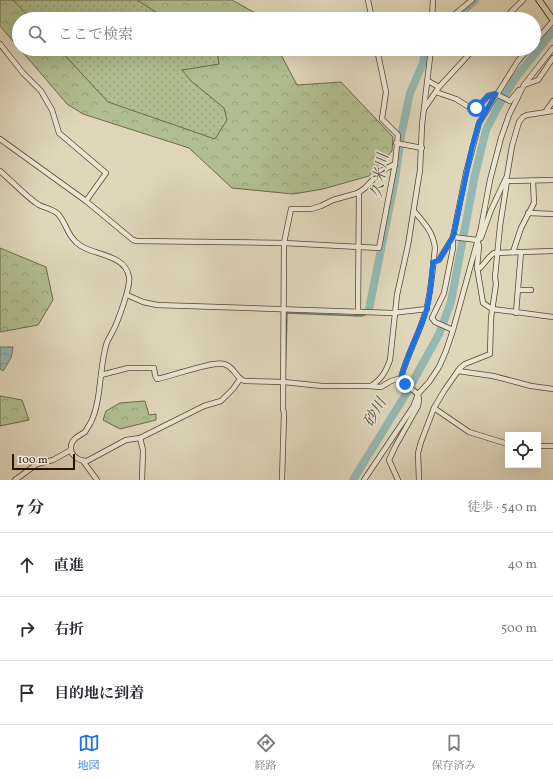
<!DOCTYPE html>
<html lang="ja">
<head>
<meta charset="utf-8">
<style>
  body { margin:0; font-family:Vollkorn,"Noto Serif JP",serif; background:#f2f2f3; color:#2b2b33 }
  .controls { position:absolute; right:12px; bottom:12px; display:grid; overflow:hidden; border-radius:0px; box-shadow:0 4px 16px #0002 }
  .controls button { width:36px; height:36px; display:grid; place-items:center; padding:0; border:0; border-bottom:1px solid #e1e1e2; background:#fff; color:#2b2b33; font:20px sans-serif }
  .scale { position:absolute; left:12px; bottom:10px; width:63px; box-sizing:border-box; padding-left:4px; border:2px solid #291400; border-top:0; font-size:11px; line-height:14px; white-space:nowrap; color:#291400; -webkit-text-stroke:3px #ebe5d3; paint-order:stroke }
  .stop { position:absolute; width:12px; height:12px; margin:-9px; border:3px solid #1a73e8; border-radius:50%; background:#fff }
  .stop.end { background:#1a73e8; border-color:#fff; box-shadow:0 1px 4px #0008 }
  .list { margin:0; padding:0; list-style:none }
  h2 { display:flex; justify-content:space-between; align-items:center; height:52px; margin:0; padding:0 16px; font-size:17px }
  h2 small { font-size:13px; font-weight:400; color:#7c7c81 }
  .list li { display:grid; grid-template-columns:26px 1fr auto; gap:12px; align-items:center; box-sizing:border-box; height:64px; padding:0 16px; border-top:1px solid #e1e1e2 }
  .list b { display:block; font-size:15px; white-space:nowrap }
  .list em { font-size:13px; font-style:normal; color:#7c7c81 }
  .icon { flex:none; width:22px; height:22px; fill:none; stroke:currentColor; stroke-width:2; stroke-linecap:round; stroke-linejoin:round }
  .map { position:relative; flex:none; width:553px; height:480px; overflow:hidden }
  .search { position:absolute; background:#fff; box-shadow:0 4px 16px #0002; left:12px; right:12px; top:12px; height:44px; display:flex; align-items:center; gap:10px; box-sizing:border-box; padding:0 14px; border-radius:22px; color:#7c7c81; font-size:15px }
  .sheet { height:244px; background:#fff }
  nav { display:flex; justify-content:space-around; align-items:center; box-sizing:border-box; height:56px; border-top:1px solid #e1e1e2; background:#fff; font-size:11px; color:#7c7c81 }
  nav a { display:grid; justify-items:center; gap:2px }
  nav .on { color:#1a73e8 }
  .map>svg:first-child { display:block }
  .grass { fill:url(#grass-dots); stroke:#6d6948 }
  .forest { fill:url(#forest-crowns); stroke:#6d6948 }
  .water { fill:url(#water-waves); stroke:#69776b }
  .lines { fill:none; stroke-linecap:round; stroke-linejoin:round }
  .stream { stroke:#69776b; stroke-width:1.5 }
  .river { stroke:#94b9b2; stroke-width:8 }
  .minor-casing { stroke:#57452f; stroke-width:6 }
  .major-casing { stroke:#291400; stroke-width:7 }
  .minor { stroke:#ebe5d3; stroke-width:4.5 }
  .major { stroke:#e0d7bb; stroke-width:5.5 }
  .route { stroke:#1a73e8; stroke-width:5 }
  .labels { text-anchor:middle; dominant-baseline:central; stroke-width:3; stroke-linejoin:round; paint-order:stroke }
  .water-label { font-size:15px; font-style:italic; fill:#4e4e3e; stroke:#ebe5d3 }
</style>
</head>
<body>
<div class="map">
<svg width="553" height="480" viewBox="0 0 553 480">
  <defs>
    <pattern id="grass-dots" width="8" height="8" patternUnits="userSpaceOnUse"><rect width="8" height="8" fill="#b1be91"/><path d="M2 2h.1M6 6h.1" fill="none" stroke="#98a27b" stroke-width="1.8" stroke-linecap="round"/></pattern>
    <pattern id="forest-crowns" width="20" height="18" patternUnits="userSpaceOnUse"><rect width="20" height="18" fill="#b1be91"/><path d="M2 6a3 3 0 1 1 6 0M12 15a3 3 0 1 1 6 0" fill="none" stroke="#98a27b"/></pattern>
    <pattern id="water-waves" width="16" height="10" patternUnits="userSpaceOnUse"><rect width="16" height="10" fill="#94b9b2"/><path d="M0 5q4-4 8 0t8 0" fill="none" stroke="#809e97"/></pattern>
  </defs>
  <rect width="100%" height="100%" fill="#e0d7bb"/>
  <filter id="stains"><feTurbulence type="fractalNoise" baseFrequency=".005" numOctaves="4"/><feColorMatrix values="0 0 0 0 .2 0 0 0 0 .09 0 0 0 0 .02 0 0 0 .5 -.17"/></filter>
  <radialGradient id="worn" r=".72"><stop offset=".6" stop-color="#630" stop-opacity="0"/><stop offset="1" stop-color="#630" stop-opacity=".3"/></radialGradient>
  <g class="grass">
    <path d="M 3,0 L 162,0 L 185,19 L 19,19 Z"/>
    <path d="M 45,49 L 226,49 L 244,62 L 222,148 L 68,89 Z"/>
  </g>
  <g class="forest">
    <path d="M 0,0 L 13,0 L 31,19 L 19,19 L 19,48 L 0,26 Z"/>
    <path d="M 137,0 L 232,0 L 266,19 L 169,19 L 157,13 Z"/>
    <path d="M 20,49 L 59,49 L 108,102 L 215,139 L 227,120 L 224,108 L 191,81 L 182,70 L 219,64 L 217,50 L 216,49 L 278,49 L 297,85 L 341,82 L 393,137 L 392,151 L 369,176 L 323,189 L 293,194 L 232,188 L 189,148 L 83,114 L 67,104 Z"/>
    <path d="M 0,248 L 46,267 L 53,300 L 38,325 L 0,332 Z"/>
    <path d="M 0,396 L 22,400 L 29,420 L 0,426 Z"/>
    <path d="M 145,401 L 149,415 L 156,414 L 156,420 L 120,429 L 103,420 L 106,411 L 120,403 Z"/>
  </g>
  <path class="water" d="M 0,347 L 13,347 L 11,358 L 3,371 L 0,369 Z"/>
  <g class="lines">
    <g class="stream">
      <path d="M 285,381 L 287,313 L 361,316 L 368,314 L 369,309"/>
      <path d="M 285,410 L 286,420"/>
    </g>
    <g class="river">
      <path d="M 454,19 L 475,0"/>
      <path d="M 369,309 L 395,180 L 401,136 L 410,93 L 423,63 L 425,49"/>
      <path d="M 353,480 L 407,392 L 439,334 L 451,302 L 475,175 L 486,130 L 499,105 L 514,80 L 553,31"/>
    </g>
    <g class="minor-casing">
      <g id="minor">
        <path d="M 368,0 L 372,19"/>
        <path d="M 432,19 L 433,0"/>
        <path d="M 449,19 L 472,0"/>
        <path d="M 504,19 L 523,0"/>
        <path d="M 534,43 L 553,21"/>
        <path d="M 0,44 L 23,73 L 41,91 L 52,110 L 59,133 L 106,173 L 86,201"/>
        <path d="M 428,81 L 439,87"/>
        <path d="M 524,85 L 553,48"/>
        <path d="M 436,92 L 456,99 L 469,107 L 477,108 L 488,96 L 496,94 L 510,101"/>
        <path d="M 510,101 L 519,90"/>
        <path d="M 424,109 L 439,87 L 474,49"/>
        <path d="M 546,111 L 553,101"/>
        <path d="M 0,139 L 86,201 L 133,240 L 137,241 L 284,243 L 379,248 L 395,164 L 398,135 L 382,119 L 386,92 L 377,49"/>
        <path d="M 396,143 L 422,148"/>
        <path d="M 0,171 C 12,181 26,197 39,205 C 45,208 53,209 58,214 C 67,224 67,237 81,246 C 95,255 126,255 129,277 C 131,286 118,321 113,331 C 111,335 109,338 107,342 C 99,366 102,399 91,422 C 89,425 87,429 85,432 C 79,436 71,439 71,447 C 70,455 78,461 87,461 L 126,440 L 140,438 L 204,406 L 221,401 L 233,389 L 240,379"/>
        <path d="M 505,181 L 553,180"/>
        <path d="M 528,213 L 553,214"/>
        <path d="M 453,237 L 477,240 L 481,238 L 491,210 L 507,176 L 512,146 L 519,122 L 523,117 L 527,115 L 553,111"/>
        <path d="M 477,240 L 479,246 L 477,267 L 483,303 L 492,309 L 553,317"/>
        <path d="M 513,252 L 521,228 L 534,203 L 533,181"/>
        <path d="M 433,262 L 439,260 L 453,237"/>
        <path d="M 477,267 L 480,268 C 485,263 488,257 494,253 L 553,251"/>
        <path d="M 518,290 L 531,290"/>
        <path d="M 127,295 L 143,302 L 157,305 L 392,313 L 427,309"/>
        <path d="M 358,312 L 359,192"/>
        <path d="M 516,313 L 521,252"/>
        <path d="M 432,318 L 444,293 L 453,248 L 453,237 L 466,173 L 479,123 L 518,61 L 528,49"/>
        <path d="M 432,318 L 435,322 L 453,330"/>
        <path d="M 458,371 L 493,376 L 531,386 L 553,389"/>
        <path d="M 101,375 L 128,368 L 154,368 L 155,375 L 157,379 C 173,376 211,361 224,364 C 235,367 236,379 245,381 L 284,382 L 322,386 L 369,386 L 381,387 L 391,381 L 401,378"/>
        <path d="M 371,386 C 382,379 386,371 390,360 L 397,295 L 408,245 L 420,170 L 422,125 L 431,49"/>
        <path d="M 434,408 L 469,432 L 508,444"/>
        <path d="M 140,438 L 143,450 L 142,480"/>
        <path d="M 538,446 L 553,446"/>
        <path d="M 83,461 L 97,480"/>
        <path d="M 15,480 L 37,464 L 53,460 L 71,450"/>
        <path d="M 282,480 L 284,413 L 283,409 L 284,243 L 291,209 L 311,209 L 321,206 L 333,200 L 358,193 L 365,188 L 381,171 L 395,164"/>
        <path d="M 364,480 L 413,407 L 418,394 L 429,382 L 439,367 L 446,351 L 453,330 L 481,228 L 490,180 L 501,138 L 509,115 L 524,85 L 538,80 L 553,58"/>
        <path d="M 398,480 L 389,460 L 395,447 L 418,406 L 419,400 L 418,394 L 405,384 L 401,378 C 407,354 420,333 426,310 C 431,293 433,266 435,248 C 433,231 424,223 414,211"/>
        <path d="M 419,480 L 418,453 L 421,442 L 434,408 L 444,391 L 460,368 L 465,364 L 490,354 L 491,318 L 496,284 L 495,277 L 500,226 L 507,181"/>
      </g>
    </g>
    <g class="major-casing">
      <path id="major" d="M 539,0 L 553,20"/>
    </g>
    <use href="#minor" class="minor"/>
    <use href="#major" class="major"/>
  </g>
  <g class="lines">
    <path class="route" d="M 405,384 L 401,378 C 407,354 419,334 426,311 C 431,296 431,278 433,262 L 439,260 L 453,237 L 472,147 L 479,123 L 496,94 L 488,96 L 476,108"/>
  </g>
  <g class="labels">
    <g class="water-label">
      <text transform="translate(381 176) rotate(-81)">久米川</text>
      <text transform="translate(376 413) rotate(-60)">砂川</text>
    </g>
  </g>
  <rect width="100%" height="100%" filter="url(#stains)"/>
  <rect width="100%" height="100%" fill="url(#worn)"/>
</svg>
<div class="controls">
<button><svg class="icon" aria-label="locate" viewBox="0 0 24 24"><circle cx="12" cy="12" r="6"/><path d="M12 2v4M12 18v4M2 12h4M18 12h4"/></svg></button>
</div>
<div class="scale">100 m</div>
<div class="stop" style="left:476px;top:108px"></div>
<div class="stop end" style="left:405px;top:384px"></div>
<div class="search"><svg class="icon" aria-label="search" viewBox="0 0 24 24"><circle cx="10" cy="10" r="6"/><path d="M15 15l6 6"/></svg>ここで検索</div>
</div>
<section class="sheet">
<h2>7 分<small>徒歩 · 540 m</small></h2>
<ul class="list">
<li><svg class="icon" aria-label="ahead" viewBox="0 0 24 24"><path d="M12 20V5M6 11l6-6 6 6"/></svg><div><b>直進</b></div><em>40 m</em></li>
<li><svg class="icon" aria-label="right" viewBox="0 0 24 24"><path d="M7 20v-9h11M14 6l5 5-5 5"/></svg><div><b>右折</b></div><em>500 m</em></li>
<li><svg class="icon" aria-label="arrive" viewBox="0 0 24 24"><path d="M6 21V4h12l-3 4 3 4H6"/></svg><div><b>目的地に到着</b></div></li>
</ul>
</section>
<nav>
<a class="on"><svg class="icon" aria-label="map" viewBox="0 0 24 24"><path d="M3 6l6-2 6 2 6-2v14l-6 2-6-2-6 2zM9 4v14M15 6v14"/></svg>地図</a>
<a><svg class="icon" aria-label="directions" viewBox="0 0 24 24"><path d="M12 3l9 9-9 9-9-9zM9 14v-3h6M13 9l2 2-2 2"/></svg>経路</a>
<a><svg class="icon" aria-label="saved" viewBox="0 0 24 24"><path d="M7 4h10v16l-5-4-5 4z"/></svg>保存済み</a>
</nav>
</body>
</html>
